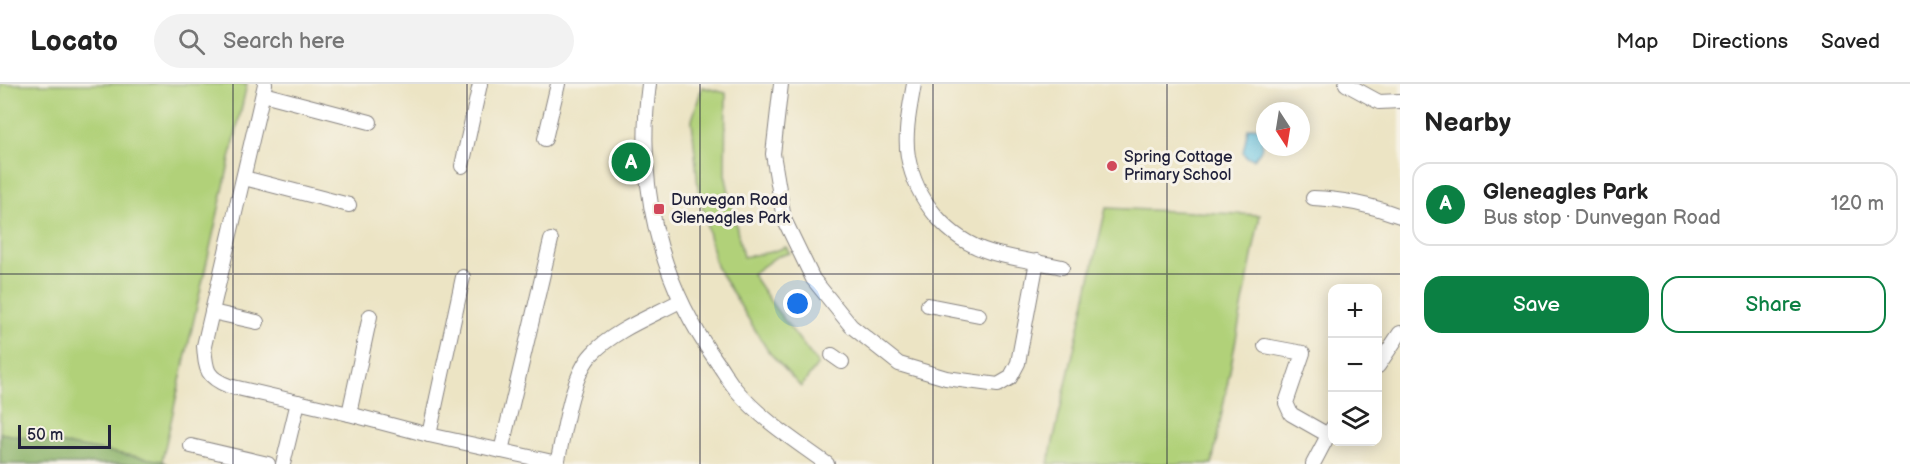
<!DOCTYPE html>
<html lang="en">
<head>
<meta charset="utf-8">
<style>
  body { margin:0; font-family:"Balsamiq Sans",sans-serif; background:#f2f2f2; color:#222 }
  .controls { position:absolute; right:18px; bottom:18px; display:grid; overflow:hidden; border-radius:12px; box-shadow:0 3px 15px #0003 }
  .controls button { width:54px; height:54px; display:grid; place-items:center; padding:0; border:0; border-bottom:2px solid #e0e0e0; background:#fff; color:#222; font:30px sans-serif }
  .compass { position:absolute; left:1256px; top:18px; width:54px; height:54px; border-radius:50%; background:#fff; box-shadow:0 3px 15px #0003; rotate:168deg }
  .scale { position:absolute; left:18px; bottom:15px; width:93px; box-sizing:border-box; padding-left:6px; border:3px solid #22223b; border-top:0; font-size:16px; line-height:21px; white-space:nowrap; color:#22223b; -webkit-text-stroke:4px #f7f3e8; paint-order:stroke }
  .you { position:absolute; left:798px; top:220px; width:21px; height:21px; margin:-15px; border:4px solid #fff; border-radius:50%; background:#1a73e8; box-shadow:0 0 0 9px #1a73e833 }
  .badge { display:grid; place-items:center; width:39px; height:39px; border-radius:50%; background:#0b8043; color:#fff; font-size:20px; font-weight:700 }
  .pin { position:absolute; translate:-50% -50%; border:3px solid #fff; box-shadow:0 2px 6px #0006 }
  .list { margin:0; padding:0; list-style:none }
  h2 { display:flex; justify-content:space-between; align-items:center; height:78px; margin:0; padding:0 24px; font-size:26px }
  h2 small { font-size:20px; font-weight:400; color:#767676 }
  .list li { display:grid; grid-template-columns:39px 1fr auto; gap:18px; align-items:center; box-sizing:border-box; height:84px; margin:0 12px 12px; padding:0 12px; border:2px solid #e0e0e0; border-radius:18px }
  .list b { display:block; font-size:22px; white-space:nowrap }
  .list p { margin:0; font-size:20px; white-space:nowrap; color:#767676 }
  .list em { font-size:20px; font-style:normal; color:#767676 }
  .actions { display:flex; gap:12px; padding:18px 24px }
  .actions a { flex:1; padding:14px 0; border:2px solid #0b8043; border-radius:18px; text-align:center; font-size:21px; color:#0b8043 }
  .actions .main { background:#0b8043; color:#fff }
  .icon { flex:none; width:33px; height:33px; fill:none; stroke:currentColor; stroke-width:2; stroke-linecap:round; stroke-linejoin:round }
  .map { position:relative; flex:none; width:1400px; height:380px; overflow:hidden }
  header { display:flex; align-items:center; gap:36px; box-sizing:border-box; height:84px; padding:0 30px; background:#fff; border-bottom:2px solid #e0e0e0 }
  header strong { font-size:28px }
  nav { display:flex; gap:33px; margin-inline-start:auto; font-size:21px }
  .search { width:420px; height:54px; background:#f2f2f2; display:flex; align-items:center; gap:15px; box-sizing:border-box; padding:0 21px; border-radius:33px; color:#767676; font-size:22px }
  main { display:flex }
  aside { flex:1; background:#fff }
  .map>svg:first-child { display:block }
  .green { fill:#b1d179; stroke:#6a7a5a; stroke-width:1.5 }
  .forest { fill:#8cb369; stroke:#576a52; stroke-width:1.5 }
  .water { fill:#66c5e4; stroke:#447490; stroke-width:1.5 }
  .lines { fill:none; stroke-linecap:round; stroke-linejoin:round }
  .minor-casing { stroke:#878380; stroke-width:16 }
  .minor { stroke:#fff; stroke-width:14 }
  .grid { fill:none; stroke:#22223b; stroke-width:1.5; stroke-opacity:0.55 }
  .poi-dot { fill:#d1495b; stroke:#f7f3e8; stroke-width:2 }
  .labels { text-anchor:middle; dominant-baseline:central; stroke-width:6; stroke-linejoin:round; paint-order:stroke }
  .poi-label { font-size:16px; fill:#22223b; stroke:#f7f3e8; text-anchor:start }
</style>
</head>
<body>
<header>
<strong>Locato</strong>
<div class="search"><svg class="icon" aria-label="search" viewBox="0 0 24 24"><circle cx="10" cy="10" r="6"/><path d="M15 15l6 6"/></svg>Search here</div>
<nav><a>Map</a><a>Directions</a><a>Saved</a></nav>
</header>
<main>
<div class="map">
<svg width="1400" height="380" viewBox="0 0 1400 380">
  <rect width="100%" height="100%" fill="#f7f3e8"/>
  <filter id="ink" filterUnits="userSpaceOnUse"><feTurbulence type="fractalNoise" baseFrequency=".0167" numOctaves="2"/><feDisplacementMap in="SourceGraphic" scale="12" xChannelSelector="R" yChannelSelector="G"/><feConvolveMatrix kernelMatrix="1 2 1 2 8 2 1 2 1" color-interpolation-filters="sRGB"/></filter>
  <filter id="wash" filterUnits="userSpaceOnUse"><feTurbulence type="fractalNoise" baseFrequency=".008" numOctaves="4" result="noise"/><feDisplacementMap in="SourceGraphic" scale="24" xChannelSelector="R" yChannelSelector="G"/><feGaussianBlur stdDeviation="1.35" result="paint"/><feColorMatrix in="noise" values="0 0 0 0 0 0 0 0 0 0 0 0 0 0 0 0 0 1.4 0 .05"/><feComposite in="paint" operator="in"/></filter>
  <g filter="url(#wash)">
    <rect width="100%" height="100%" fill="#ece4c4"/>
    <g class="green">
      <path d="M 0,0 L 247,0 L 162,377 L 166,380 L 0,380 Z"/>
      <path d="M 702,3 L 726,9 L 725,90 L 743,173 L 771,168 L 786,163 L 790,169 L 776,173 L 752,190 L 775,224 L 818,280 L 801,303 L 768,267 L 716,182 L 698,104 L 692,36 Z"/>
      <path d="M 1106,124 L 1260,131 L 1212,380 L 1048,380 Z"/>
    </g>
    <path class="forest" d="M 0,349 L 162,377 L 166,380 L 0,380 Z"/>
    <path class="water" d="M 1253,43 L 1259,44 L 1264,48 L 1261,66 L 1254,75 L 1246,73 L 1243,68 L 1248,45 Z"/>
  </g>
  <g filter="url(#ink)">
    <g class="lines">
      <g class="minor-casing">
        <g id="minor">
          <path d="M 265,0 L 204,262 C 206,286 206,293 229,302 L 349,330 L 429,351 L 557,379"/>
          <path d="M 649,0 C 636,100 658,195 717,278 C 724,288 730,299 738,308 C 762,336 797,358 827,380"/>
          <path d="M 781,0 L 773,70 L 784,135 L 813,195 L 851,242 L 899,280 L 946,294 L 998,301 L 1010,294 L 1018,279 L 1037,177"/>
          <path d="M 914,0 C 910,23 904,49 908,73 C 916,116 947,155 990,168 C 1013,175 1039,178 1062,183"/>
          <path d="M 1346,0 L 1379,18 L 1400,17"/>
          <path d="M 263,10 L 370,38"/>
          <path d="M 545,55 L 558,0"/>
          <path d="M 462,82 L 480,0"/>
          <path d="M 244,94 L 349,121"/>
          <path d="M 1313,114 C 1344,115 1371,121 1400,132"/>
          <path d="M 928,221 L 979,231"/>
          <path d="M 212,228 L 257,238"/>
          <path d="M 1265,262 L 1303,269 L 1286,319 L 1291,330 L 1328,351"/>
          <path d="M 832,271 L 842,278"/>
          <path d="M 1378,282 L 1400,249"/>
          <path d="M 349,330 L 370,232"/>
          <path d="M 429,351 L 463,193"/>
          <path d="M 191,362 L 268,380"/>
          <path d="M 501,367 L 551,156"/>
          <path d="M 283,380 L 298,318"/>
          <path d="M 557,380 C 564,349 571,292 592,270 C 613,247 652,232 680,217"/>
          <path d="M 1313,380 L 1332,344"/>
        </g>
      </g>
      <use href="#minor" class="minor"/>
    </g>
  </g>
  <path class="grid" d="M 233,0 L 233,380M 467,0 L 467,380M 700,0 L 700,380M 933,0 L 933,380M 1167,0 L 1167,380M 0,190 L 1400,190"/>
  <g class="poi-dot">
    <circle cx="1112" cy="82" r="6"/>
    <rect x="653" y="119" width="12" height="12" rx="3"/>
  </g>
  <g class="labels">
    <g class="poi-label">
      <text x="1124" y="73">Spring Cottage<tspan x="1124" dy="18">Primary School</tspan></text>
      <text x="671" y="116">Dunvegan Road<tspan x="671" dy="18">Gleneagles Park</tspan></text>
    </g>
  </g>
</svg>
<div class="controls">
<button>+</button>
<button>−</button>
<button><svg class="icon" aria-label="layers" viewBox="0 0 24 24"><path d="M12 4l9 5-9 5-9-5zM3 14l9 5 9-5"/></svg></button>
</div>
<svg class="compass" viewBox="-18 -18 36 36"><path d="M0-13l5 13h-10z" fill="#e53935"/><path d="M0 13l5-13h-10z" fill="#767676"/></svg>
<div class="scale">50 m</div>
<div class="you"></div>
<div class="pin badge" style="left:631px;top:78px">A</div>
</div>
<aside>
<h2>Nearby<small></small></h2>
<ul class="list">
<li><span class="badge">A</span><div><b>Gleneagles Park</b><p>Bus stop · Dunvegan Road</p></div><em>120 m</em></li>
</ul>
<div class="actions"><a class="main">Save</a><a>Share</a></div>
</aside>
</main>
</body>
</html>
